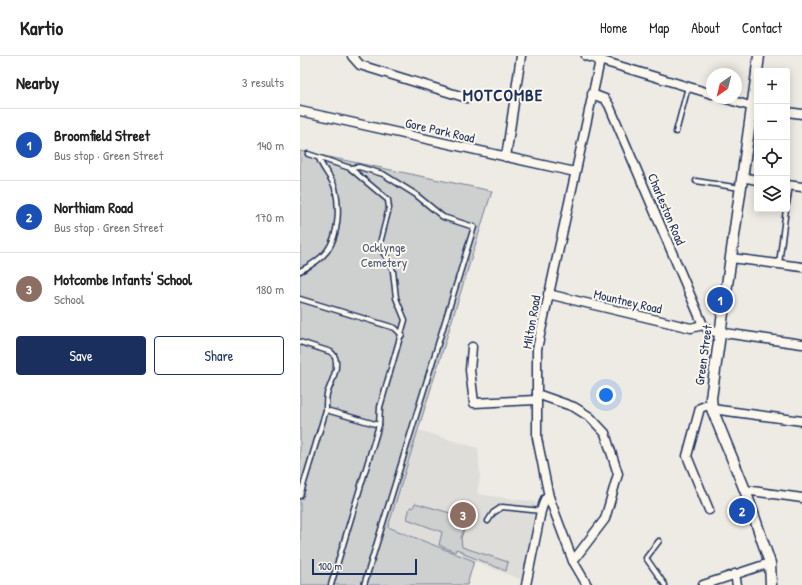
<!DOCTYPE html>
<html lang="en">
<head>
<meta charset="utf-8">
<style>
  body { margin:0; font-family:"Patrick Hand",sans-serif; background:#f6f6f6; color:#222 }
  .controls { position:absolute; right:12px; top:12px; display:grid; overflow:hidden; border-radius:4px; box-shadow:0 2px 10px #0003 }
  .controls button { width:36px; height:36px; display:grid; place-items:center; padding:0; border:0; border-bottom:1px solid #e0e0e0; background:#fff; color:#222; font:20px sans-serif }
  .compass { position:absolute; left:406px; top:12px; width:36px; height:36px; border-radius:50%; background:#fff; box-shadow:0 2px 10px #0003; rotate:215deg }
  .scale { position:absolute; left:12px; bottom:10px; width:105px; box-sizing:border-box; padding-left:4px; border:2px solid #1b2f5e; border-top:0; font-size:11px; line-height:14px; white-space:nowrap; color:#1b2f5e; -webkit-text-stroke:3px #fbf7ec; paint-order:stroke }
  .you { position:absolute; left:306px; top:339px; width:14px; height:14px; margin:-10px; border:3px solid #fff; border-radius:50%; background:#1a73e8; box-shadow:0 0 0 6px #1a73e833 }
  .badge { display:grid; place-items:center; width:26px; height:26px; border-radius:50%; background:#1b2f5e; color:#fff; font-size:13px; font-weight:700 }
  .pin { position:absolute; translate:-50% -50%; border:2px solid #fff; box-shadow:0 1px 4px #0006 }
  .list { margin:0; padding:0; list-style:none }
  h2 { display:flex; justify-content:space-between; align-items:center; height:52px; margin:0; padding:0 16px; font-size:17px }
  h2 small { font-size:13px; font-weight:400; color:#767676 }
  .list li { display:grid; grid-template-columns:26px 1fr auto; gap:12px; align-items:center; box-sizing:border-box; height:72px; padding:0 16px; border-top:1px solid #e0e0e0 }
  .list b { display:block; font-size:15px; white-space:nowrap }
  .list p { margin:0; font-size:13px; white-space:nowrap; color:#767676 }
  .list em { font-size:13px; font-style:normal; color:#767676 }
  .actions { display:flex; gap:8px; padding:12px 16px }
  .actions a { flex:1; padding:9px 0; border:1px solid #1b2f5e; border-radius:4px; text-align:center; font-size:14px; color:#1b2f5e }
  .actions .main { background:#1b2f5e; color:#fff }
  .icon { flex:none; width:22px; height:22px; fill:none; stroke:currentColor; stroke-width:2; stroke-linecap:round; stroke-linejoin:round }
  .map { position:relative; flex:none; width:502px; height:529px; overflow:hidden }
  header { display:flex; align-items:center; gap:24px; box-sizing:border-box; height:56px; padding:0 20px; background:#fff; border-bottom:1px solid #e0e0e0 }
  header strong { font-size:19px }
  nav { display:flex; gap:22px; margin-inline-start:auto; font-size:14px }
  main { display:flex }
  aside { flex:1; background:#fff }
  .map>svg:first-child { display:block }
  .built { fill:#deddda }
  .green { fill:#cecfcf; stroke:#747f96 }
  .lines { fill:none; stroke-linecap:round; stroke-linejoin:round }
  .service-casing { stroke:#1b2f5e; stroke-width:7 }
  .minor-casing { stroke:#1b2f5e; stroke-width:11 }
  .tertiary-casing { stroke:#1b2f5e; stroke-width:13 }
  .service { stroke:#fbf7ec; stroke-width:4 }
  .minor { stroke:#fbf7ec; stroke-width:8 }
  .tertiary { stroke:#fbf7ec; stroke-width:10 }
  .labels { text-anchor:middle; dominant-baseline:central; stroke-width:4; stroke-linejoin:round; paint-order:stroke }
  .street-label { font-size:13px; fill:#1b2f5e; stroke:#fbf7ec }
  .park-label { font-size:13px; fill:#48577a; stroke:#fbf7ec }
  .district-label { font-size:17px; font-weight:bold; letter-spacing:1px; fill:#1b2f5e; stroke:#fbf7ec }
</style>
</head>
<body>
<header>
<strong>Kartio</strong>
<nav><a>Home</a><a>Map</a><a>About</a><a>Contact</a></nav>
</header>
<main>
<aside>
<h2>Nearby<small>3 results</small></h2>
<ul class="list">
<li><span class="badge" style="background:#1a4fb4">1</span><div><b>Broomfield Street</b><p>Bus stop · Green Street</p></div><em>140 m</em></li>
<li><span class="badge" style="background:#1a4fb4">2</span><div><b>Northiam Road</b><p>Bus stop · Green Street</p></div><em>170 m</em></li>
<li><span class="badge" style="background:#8d6e63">3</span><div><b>Motcombe Infants' School</b><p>School</p></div><em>180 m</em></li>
</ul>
<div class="actions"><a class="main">Save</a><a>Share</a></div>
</aside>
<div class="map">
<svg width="502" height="529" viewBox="0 0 502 529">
  <rect width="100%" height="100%" fill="#eeebe4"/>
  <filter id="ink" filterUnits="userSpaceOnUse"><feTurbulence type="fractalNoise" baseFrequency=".025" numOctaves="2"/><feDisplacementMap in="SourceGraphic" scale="8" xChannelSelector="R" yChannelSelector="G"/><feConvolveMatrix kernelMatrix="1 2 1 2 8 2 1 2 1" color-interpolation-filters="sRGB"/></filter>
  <g filter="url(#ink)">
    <path class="built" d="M 118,374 L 178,392 L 180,420 L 177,438 L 236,446 L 222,524 L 88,471 Z"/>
    <g class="green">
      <path d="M 0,95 L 192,135 L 88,471 L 174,505 L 167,529 L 0,529 Z"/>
      <path d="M 115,447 L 168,462 L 161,482 L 162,491 L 208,506 L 206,515 L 164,498 L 164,496 L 156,493 L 155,496 L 139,489 L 142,476 L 107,463 L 110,451 L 113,452 Z"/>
    </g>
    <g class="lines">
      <g class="service-casing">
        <g id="service">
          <path d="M 376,76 L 388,31"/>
          <path d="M 8,98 L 50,112 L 88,144 L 89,152 L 79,191 L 88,203 L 93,215 L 96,242 L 105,264 L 80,351 L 79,369 L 31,529"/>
          <path d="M 50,112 L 59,111 L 83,118 L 115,138 L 143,161 L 174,171 L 64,529"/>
          <path d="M 396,125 L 440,132"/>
          <path d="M 487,148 L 490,129"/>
          <path d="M 479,208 L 486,153"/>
          <path d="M 0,215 C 10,210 20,204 27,195 C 39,179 40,150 35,132 C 32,121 22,113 19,102"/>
          <path d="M 0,243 L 95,272 L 102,279"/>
          <path d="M 0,286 L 31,296 C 43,306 31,326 27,338 C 26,343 26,349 26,354 L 0,440"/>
          <path d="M 26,354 L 79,369"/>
          <path d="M 188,465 L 193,457 L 202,451 L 241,455"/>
          <path d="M 359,485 L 346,502 L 365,529"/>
        </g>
      </g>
      <g class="minor-casing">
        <g id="minor">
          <path d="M 52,0 L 60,9 L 167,42"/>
          <path d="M 286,0 L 412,38"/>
          <path d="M 292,38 L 305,43 L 309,49 L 403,269 L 410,275 L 502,288"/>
          <path d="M 423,42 L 457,52"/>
          <path d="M 0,55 L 275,116"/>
          <path d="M 487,56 L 502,58"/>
          <path d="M 206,101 L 221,0"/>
          <path d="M 442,121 L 457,124"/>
          <path d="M 487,129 L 502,131"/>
          <path d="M 431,202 L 502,211"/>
          <path d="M 248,238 L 391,272 L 403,269"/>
          <path d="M 172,291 L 170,314 L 174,347 L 236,344"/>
          <path d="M 237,338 L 274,351 L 290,361 L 305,377 L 318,418 L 305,463 L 273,505"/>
          <path d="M 412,353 L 502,365"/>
          <path d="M 445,434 L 502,442"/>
          <path d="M 409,454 L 387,400 L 400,352 L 411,348"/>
          <path d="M 435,518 L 437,529"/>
          <path d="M 226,529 L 241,455 L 245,443 L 249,441"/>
          <path d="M 287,529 L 273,505 L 249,441 L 237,382 L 237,293 L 301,0"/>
          <path d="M 403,529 L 470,507"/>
        </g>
      </g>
      <g class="tertiary-casing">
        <g id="tertiary">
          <path d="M 457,15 L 459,0"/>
          <path d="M 457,17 L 411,342 L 412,353 L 445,434 L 470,507 L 471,529"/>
        </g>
      </g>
      <use href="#service" class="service"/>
      <use href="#minor" class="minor"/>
      <use href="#tertiary" class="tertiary"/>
    </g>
  </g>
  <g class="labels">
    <g class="street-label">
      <text transform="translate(140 74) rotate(13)">Gore Park Road</text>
      <text transform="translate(367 153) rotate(67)">Charleston Road</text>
      <text transform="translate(328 245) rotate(13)">Mountney Road</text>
      <text transform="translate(231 266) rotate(-80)">Milton Road</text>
      <text transform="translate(403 299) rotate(-82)">Green Street</text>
    </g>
    <g class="park-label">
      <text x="84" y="191">Ocklynge<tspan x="84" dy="15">Cemetery</tspan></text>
    </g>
    <g class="district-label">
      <text x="203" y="38">MOTCOMBE</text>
    </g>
  </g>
</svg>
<div class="controls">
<button>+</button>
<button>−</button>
<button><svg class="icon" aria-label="locate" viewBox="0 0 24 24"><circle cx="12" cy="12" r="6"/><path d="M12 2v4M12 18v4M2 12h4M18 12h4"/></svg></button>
<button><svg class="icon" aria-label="layers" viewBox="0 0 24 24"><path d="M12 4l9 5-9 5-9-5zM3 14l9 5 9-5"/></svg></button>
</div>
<svg class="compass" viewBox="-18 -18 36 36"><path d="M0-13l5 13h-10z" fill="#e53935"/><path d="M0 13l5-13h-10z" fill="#767676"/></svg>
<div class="scale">100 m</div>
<div class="you"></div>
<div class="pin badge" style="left:420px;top:244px;background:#1a4fb4">1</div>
<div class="pin badge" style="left:442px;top:455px;background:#1a4fb4">2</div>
<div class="pin badge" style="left:163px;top:459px;background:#8d6e63">3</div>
</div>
</main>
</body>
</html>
